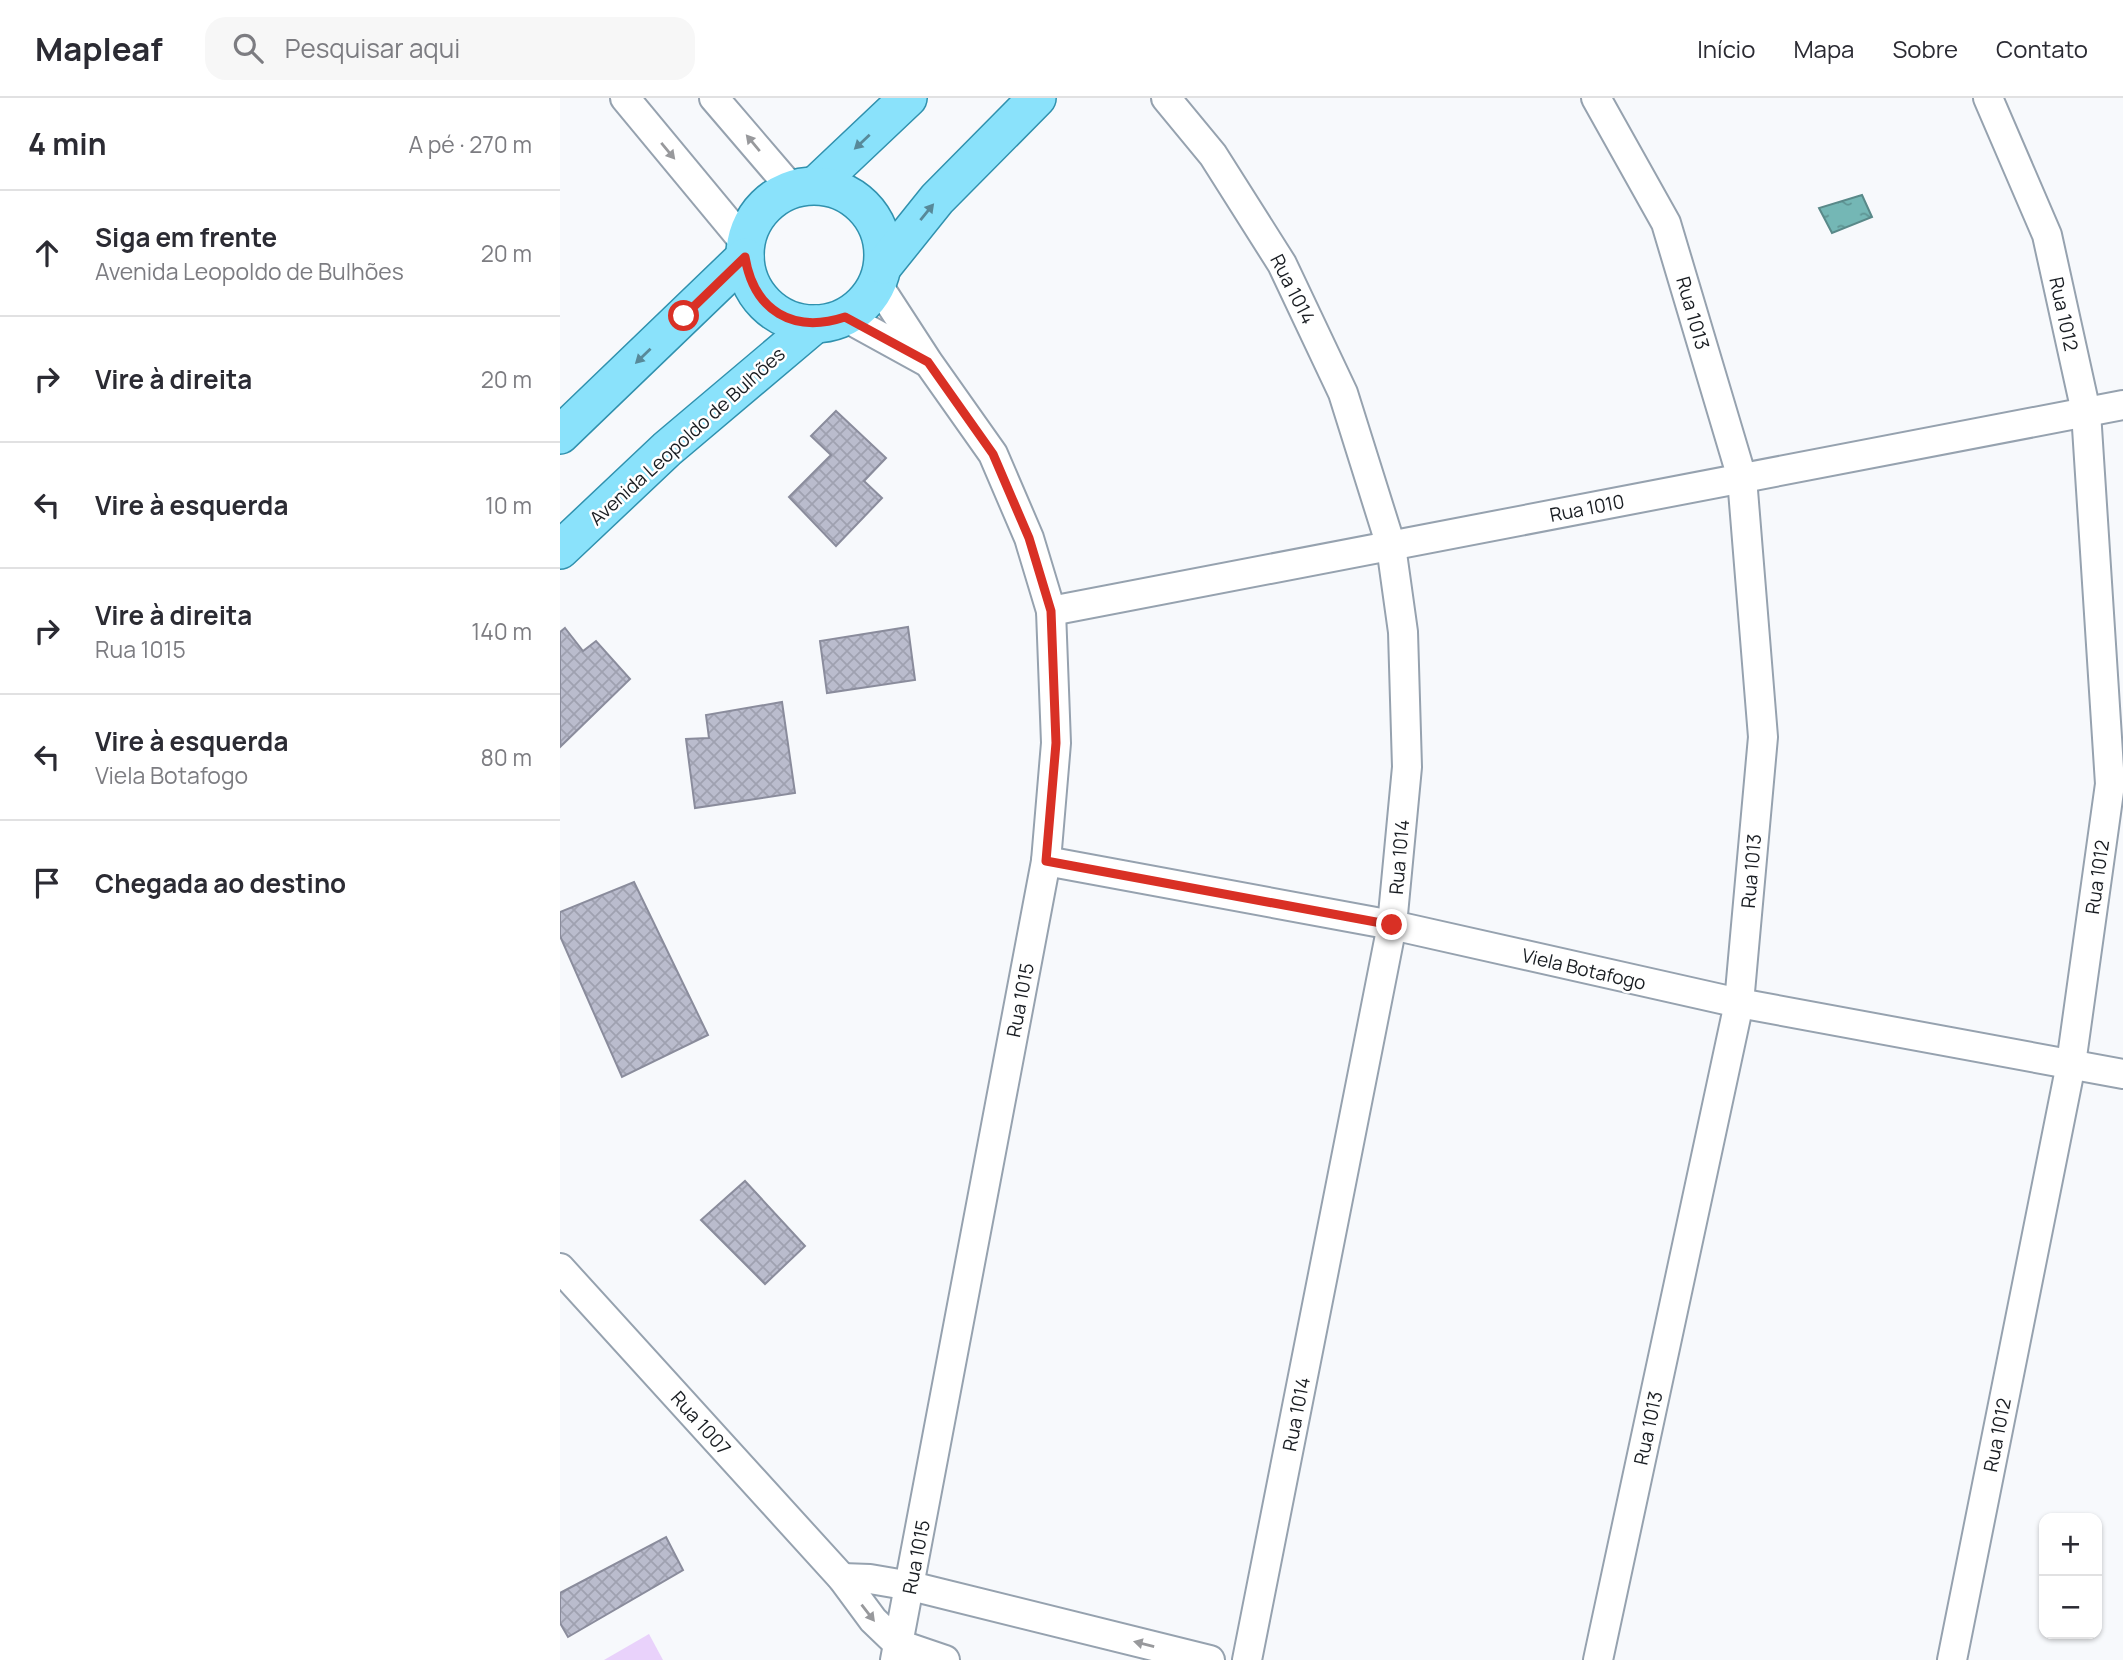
<!DOCTYPE html>
<html lang="pt">
<head>
<meta charset="utf-8">
<style>
  body { margin:0; font-family:Manrope,sans-serif; background:#f7f7f7; color:#2b2b33 }
  .controls { position:absolute; right:21px; bottom:21px; display:grid; overflow:hidden; border-radius:14px; box-shadow:0 2px 5px #0004 }
  .controls button { width:63px; height:63px; display:grid; place-items:center; padding:0; border:0; border-bottom:2px solid #e1e1e2; background:#fff; color:#2b2b33; font:35px sans-serif }
  .stop { position:absolute; width:21px; height:21px; margin:-16px; border:5px solid #d93025; border-radius:50%; background:#fff }
  .stop.end { background:#d93025; border-color:#fff; box-shadow:0 2px 7px #0008 }
  .list { margin:0; padding:0; list-style:none }
  h2 { display:flex; justify-content:space-between; align-items:center; height:91px; margin:0; padding:0 28px; font-size:30px }
  h2 small { font-size:23px; font-weight:400; color:#7c7c81 }
  .list li { display:grid; grid-template-columns:46px 1fr auto; gap:21px; align-items:center; box-sizing:border-box; height:126px; padding:0 28px; border-top:2px solid #e1e1e2 }
  .list b { display:block; font-size:26px; white-space:nowrap }
  .list p { margin:0; font-size:23px; white-space:nowrap; color:#7c7c81 }
  .list em { font-size:23px; font-style:normal; color:#7c7c81 }
  .icon { flex:none; width:38px; height:38px; fill:none; stroke:currentColor; stroke-width:2; stroke-linecap:round; stroke-linejoin:round }
  .map { position:relative; flex:none; width:1563px; height:1562px; overflow:hidden }
  header { display:flex; align-items:center; gap:42px; box-sizing:border-box; height:98px; padding:0 35px; background:#fff; border-bottom:2px solid #e1e1e2 }
  header strong { font-size:33px }
  nav { display:flex; gap:38px; margin-inline-start:auto; font-size:24px }
  .search { width:490px; height:63px; background:#f7f7f7; display:flex; align-items:center; gap:18px; box-sizing:border-box; padding:0 24px; border-radius:21px; color:#7c7c81; font-size:26px }
  main { display:flex }
  aside { flex:1; background:#fff }
  .map>svg:first-child { display:block }
  .pitch { fill:#e9d2fb }
  .water { fill:url(#water-ripples); stroke:#598989; stroke-width:2 }
  .building { fill:url(#building-cross-hatch); stroke:#8a8c9c; stroke-width:2 }
  .lines { fill:none; stroke-linecap:round; stroke-linejoin:round }
  .minor-casing { stroke:#96a2af; stroke-width:32 }
  .major-casing { stroke:#3091ae; stroke-width:40 }
  .minor { stroke:#fff; stroke-width:28 }
  .major { stroke:#8ae2fb; stroke-width:37 }
  .oneway { fill:#578999 }
  .oneway2 { fill:#98999c }
  .route { stroke:#d93025; stroke-width:9 }
  .labels { text-anchor:middle; dominant-baseline:central; stroke-width:5; stroke-linejoin:round; paint-order:stroke }
  .street-label { font-size:19px; fill:#191d22; stroke:#fff }
</style>
</head>
<body>
<header>
<strong>Mapleaf</strong>
<div class="search"><svg class="icon" aria-label="search" viewBox="0 0 24 24"><circle cx="10" cy="10" r="6"/><path d="M15 15l6 6"/></svg>Pesquisar aqui</div>
<nav><a>Início</a><a>Mapa</a><a>Sobre</a><a>Contato</a></nav>
</header>
<main>
<aside>
<h2>4 min<small>A pé · 270 m</small></h2>
<ul class="list">
<li><svg class="icon" aria-label="ahead" viewBox="0 0 24 24"><path d="M12 20V5M6 11l6-6 6 6"/></svg><div><b>Siga em frente</b><p>Avenida Leopoldo de Bulhões</p></div><em>20 m</em></li>
<li><svg class="icon" aria-label="right" viewBox="0 0 24 24"><path d="M7 20v-9h11M14 6l5 5-5 5"/></svg><div><b>Vire à direita</b></div><em>20 m</em></li>
<li><svg class="icon" aria-label="left" viewBox="0 0 24 24"><path d="M17 20v-9H6M10 6l-5 5 5 5"/></svg><div><b>Vire à esquerda</b></div><em>10 m</em></li>
<li><svg class="icon" aria-label="right" viewBox="0 0 24 24"><path d="M7 20v-9h11M14 6l5 5-5 5"/></svg><div><b>Vire à direita</b><p>Rua 1015</p></div><em>140 m</em></li>
<li><svg class="icon" aria-label="left" viewBox="0 0 24 24"><path d="M17 20v-9H6M10 6l-5 5 5 5"/></svg><div><b>Vire à esquerda</b><p>Viela Botafogo</p></div><em>80 m</em></li>
<li><svg class="icon" aria-label="arrive" viewBox="0 0 24 24"><path d="M6 21V4h12l-3 4 3 4H6"/></svg><div><b>Chegada ao destino</b></div></li>
</ul>
</aside>
<div class="map">
<svg width="1563" height="1562" viewBox="0 0 1563 1562">
  <defs>
    <pattern id="water-ripples" width="26" height="14" patternUnits="userSpaceOnUse" patternTransform="scale(1.75)"><rect width="26" height="14" fill="#74b7b5"/><path d="M2 4q2-2 4 0t4 0M15 11q2-2 4 0t4 0" fill="none" stroke="#5e9493"/></pattern>
    <pattern id="building-cross-hatch" width="8" height="8" patternUnits="userSpaceOnUse" patternTransform="scale(1.75)"><rect width="8" height="8" fill="#babccd"/><path d="M0 0l8 8M0 8l8-8" fill="none" stroke="#9fa1b0"/></pattern>
  </defs>
  <rect width="100%" height="100%" fill="#f7f9fc"/>
  <path class="pitch" d="M 89,1536 L 103,1562 L 44,1562 Z"/>
  <path class="water" d="M 1302,97 L 1312,119 L 1272,135 L 1259,110 Z"/>
  <g class="building">
    <path d="M 276,313 L 326,360 L 304,383 L 322,400 L 276,448 L 229,399 L 271,357 L 251,338 Z"/>
    <path d="M 348,529 L 355,582 L 267,595 L 260,543 Z"/>
    <path d="M 5,530 L 23,553 L 36,543 L 70,581 L 0,649 L 0,534 Z"/>
    <path d="M 222,604 L 235,695 L 135,710 L 126,641 L 149,640 L 146,617 Z"/>
    <path d="M 74,784 L 148,937 L 62,979 L 0,838 L 0,814 Z"/>
    <path d="M 185,1083 L 245,1148 L 205,1186 L 141,1122 Z"/>
    <path d="M 106,1439 L 123,1472 L 8,1539 L 0,1525 L 0,1495 Z"/>
  </g>
  <g class="lines">
    <g class="minor-casing">
      <g id="minor">
        <path d="M 65,0 L 186,146"/>
        <path d="M 154,0 L 232,91"/>
        <path d="M 606,0 L 653,57 L 722,166 L 783,295 L 831,448 L 843,534 L 847,669 L 832,827 L 687,1562"/>
        <path d="M 1036,0 L 1106,125 L 1182,380 L 1203,639 L 1179,905 L 1038,1562"/>
        <path d="M 318,187 L 368,264 L 433,356 L 469,440 L 491,513 L 496,645 L 486,763 L 335,1562"/>
        <path d="M 285,219 L 365,263"/>
        <path d="M 491,513 L 1563,307"/>
        <path d="M 486,763 L 832,827 L 1179,905 L 1563,976"/>
        <path d="M 0,1170 L 282,1480 L 313,1522 L 338,1546 L 385,1562"/>
        <path d="M 282,1480 L 310,1481 L 351,1488 L 650,1562"/>
        <path d="M 1392,1562 L 1511,966 L 1550,686 L 1526,314 L 1487,137 L 1428,0"/>
      </g>
    </g>
    <g class="major-casing">
      <g id="major">
        <path d="M 256,87 L 348,0"/>
        <circle cx="254" cy="157" r="69"/>
        <path d="M 324,167 L 377,101 L 477,0"/>
        <path d="M 0,337 L 185,159"/>
        <path d="M 0,452 L 107,351 L 255,226"/>
      </g>
    </g>
    <use href="#minor" class="minor"/>
    <use href="#major" class="major"/>
  </g>
  <defs><path id="oneway-solid" d="M-6-.8H1V-3.2L6.5 0L1 3.2V.8H-6Z" transform="scale(1.75)"/></defs>
  <g class="oneway">
    <use href="#oneway-solid" transform="translate(302 44) rotate(137)"/>
    <use href="#oneway-solid" transform="translate(367 114) rotate(-51)"/>
    <use href="#oneway-solid" transform="translate(83 258) rotate(136)"/>
  </g>
  <g class="oneway2">
    <use href="#oneway-solid" transform="translate(193 45) rotate(-130)"/>
    <use href="#oneway-solid" transform="translate(108 53) rotate(50)"/>
    <use href="#oneway-solid" transform="translate(308 1515) rotate(52)"/>
    <use href="#oneway-solid" transform="translate(584 1546) rotate(-166)"/>
  </g>
  <g class="lines">
    <path class="route" d="M 124,218 L 185,159 C 194,213 233,236 285,219 L 368,264 L 433,356 L 469,440 L 491,513 L 496,645 L 486,763 L 832,827"/>
  </g>
  <g class="labels">
    <g class="street-label">
      <text transform="translate(733 191) rotate(63)">Rua 1014</text>
      <text transform="translate(1133 215) rotate(74)">Rua 1013</text>
      <text transform="translate(1504 216) rotate(78)">Rua 1012</text>
      <text transform="translate(127 338) rotate(-42)">Avenida Leopoldo de Bulhões</text>
      <text transform="translate(1027 410) rotate(-11)">Rua 1010</text>
      <text transform="translate(839 759) rotate(-85)">Rua 1014</text>
      <text transform="translate(1191 773) rotate(-85)">Rua 1013</text>
      <text transform="translate(1537 779) rotate(-82)">Rua 1012</text>
      <text transform="translate(1024 871) rotate(13)">Viela Botafogo</text>
      <text transform="translate(460 902) rotate(-79)">Rua 1015</text>
      <text transform="translate(736 1316) rotate(-79)">Rua 1014</text>
      <text transform="translate(141 1325) rotate(48)">Rua 1007</text>
      <text transform="translate(1088 1330) rotate(-78)">Rua 1013</text>
      <text transform="translate(1437 1337) rotate(-79)">Rua 1012</text>
      <text transform="translate(356 1459) rotate(-79)">Rua 1015</text>
    </g>
  </g>
</svg>
<div class="controls">
<button>+</button>
<button>−</button>
</div>
<div class="stop" style="left:124px;top:218px"></div>
<div class="stop end" style="left:832px;top:827px"></div>
</div>
</main>
</body>
</html>
